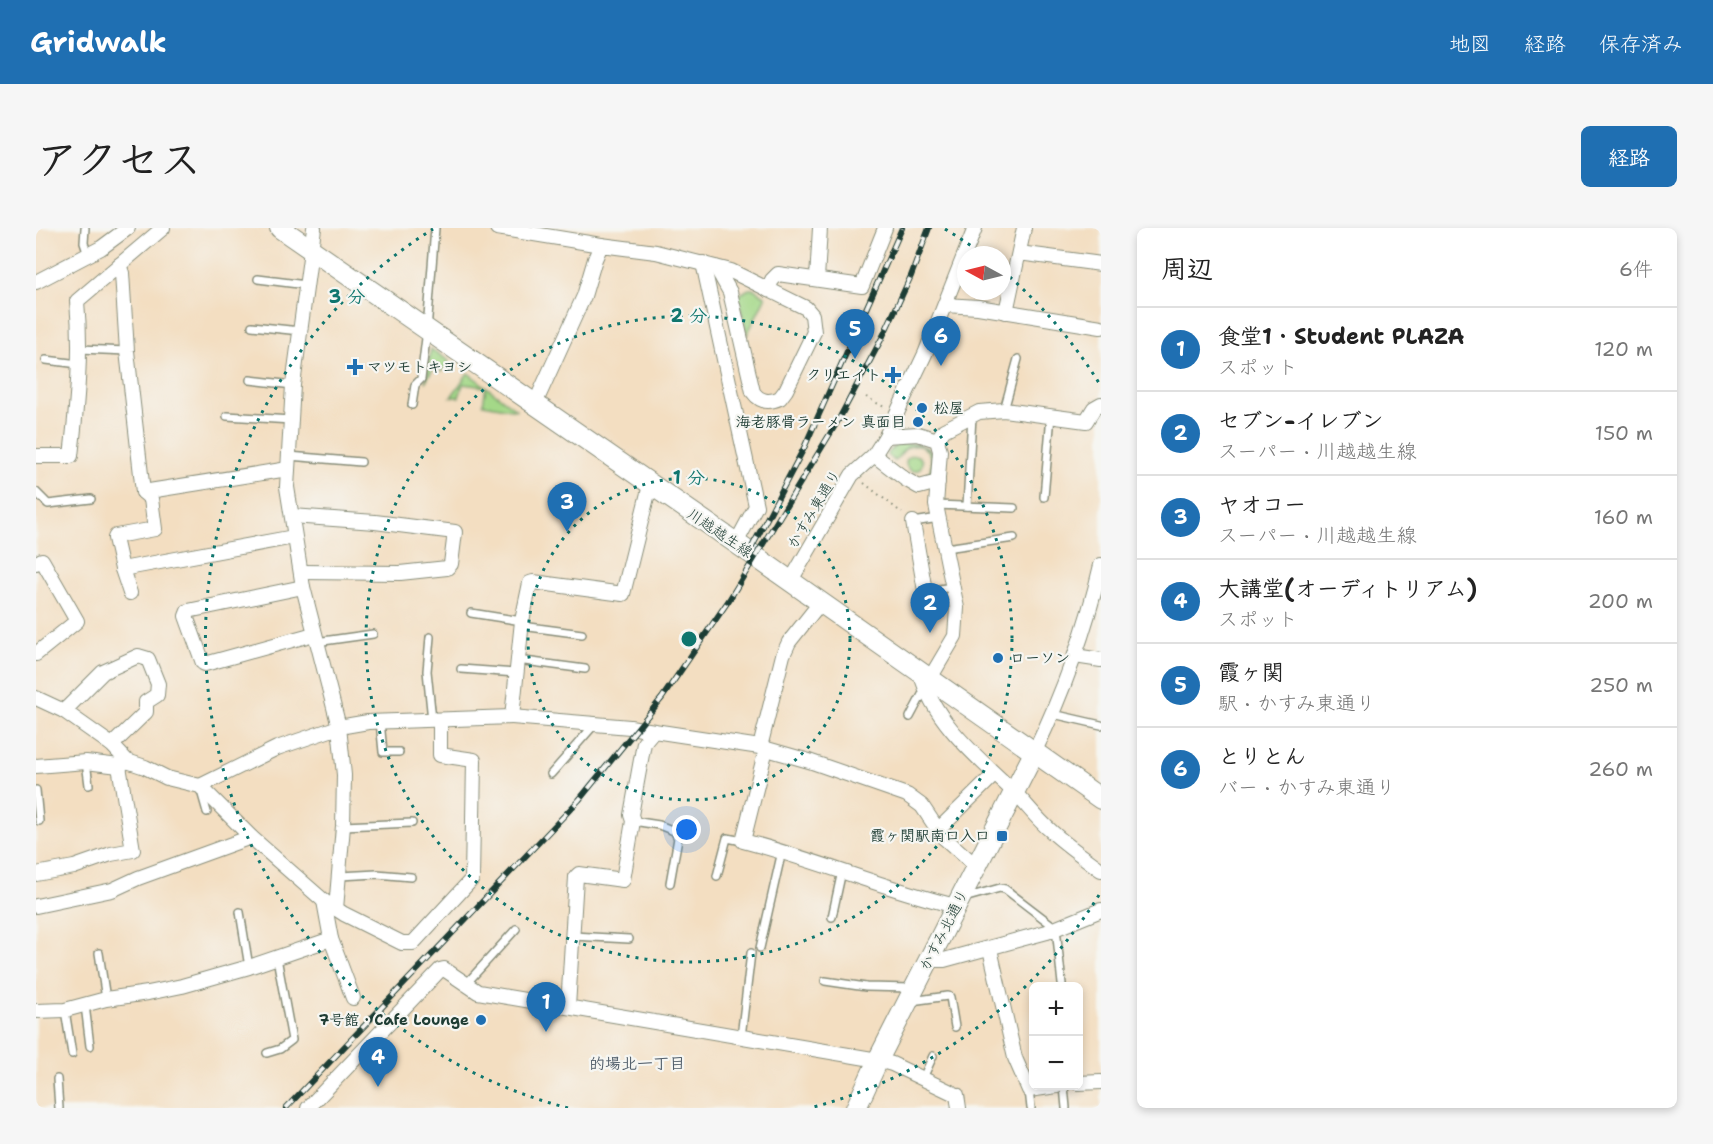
<!DOCTYPE html>
<html lang="ja">
<head>
<meta charset="utf-8">
<style>
  body { margin:0; font-family:"Shantell Sans","Klee One",sans-serif; background:#f6f6f6; color:#222 }
  .controls { position:absolute; right:18px; bottom:18px; display:grid; overflow:hidden; border-radius:9px; box-shadow:0 3px 9px #0003 }
  .controls button { width:54px; height:54px; display:grid; place-items:center; padding:0; border:0; border-bottom:2px solid #e0e0e0; background:#fff; color:#222; font:30px sans-serif }
  .compass { position:absolute; left:921px; top:18px; width:54px; height:54px; border-radius:50%; background:#fff; box-shadow:0 3px 9px #0003; rotate:277deg }
  .you { position:absolute; left:651px; top:602px; width:21px; height:21px; margin:-15px; border:4px solid #fff; border-radius:50%; background:#1a73e8; box-shadow:0 0 0 9px #1a73e833 }
  .badge { display:grid; place-items:center; width:39px; height:39px; border-radius:50%; background:#1f6fb2; color:#fff; font-size:20px; font-weight:700 }
  .pin { position:absolute; translate:-50% -50px; filter:drop-shadow(0 2px 3px #0008) }
  .pin::after { content:''; position:absolute; top:32px; width:21px; height:18px; background:inherit; clip-path:polygon(0 0,100% 0,50% 100%) }
  .list { margin:0; padding:0; list-style:none }
  h2 { display:flex; justify-content:space-between; align-items:center; height:78px; margin:0; padding:0 24px; font-size:26px }
  h2 small { font-size:20px; font-weight:400; color:#767676 }
  .list li { display:grid; grid-template-columns:39px 1fr auto; gap:18px; align-items:center; box-sizing:border-box; height:84px; padding:0 24px; border-top:2px solid #e0e0e0 }
  .list b { display:block; font-size:22px; white-space:nowrap }
  .list p { margin:0; font-size:20px; white-space:nowrap; color:#767676 }
  .list em { font-size:20px; font-style:normal; color:#767676 }
  .map { position:relative; flex:none; width:1065px; height:880px; overflow:hidden; border-radius:9px }
  header { display:flex; align-items:center; gap:36px; box-sizing:border-box; height:84px; padding:0 30px; background:#1f6fb2; color:#fff }
  header strong { font-size:28px }
  nav { display:flex; gap:33px; margin-inline-start:auto; font-size:21px }
  .intro { display:flex; align-items:center; justify-content:space-between; box-sizing:border-box; height:144px; padding:0 36px }
  h1 { margin:0; font-size:42px }
  .button { padding:15px 27px; border-radius:9px; background:#1f6fb2; color:#fff; font-size:21px; font-weight:700 }
  main { display:flex; gap:36px; padding:0 36px }
  aside { flex:1; background:#fff; border-radius:9px; box-shadow:0 3px 9px #0003 }
  .map>svg:first-child { display:block }
  .green { fill:#a4d888; stroke:#628a5e; stroke-width:1.5 }
  .lines { fill:none; stroke-linecap:round; stroke-linejoin:round }
  .lane-casing { stroke:#898e7a; stroke-width:10 }
  .street-casing { stroke:#898e7a; stroke-width:16 }
  .secondary-casing { stroke:#898e7a; stroke-width:22 }
  .path { stroke:#898e7a; stroke-width:2; stroke-dasharray:1.5 4.5; stroke-linecap:butt }
  .lane { stroke:#fff; stroke-width:7 }
  .street { stroke:#fff; stroke-width:14 }
  .secondary { stroke:#fff; stroke-width:20 }
  .rail-casing { stroke:#1f3d34; stroke-width:6 }
  .rail { stroke:#f6f6f2; stroke-width:4; stroke-dasharray:11; stroke-linecap:butt }
  .ring { fill:none; stroke:#0f766e; stroke-width:3; stroke-dasharray:3 6 }
  .poi-dot { fill:#1f6fb2; stroke:#f6f6f2; stroke-width:2 }
  .labels { text-anchor:middle; dominant-baseline:central; stroke-width:4.5; stroke-linejoin:round; paint-order:stroke }
  .poi-label { font-size:15px; font-weight:bold; fill:#1f3d34; stroke:#f6f6f2; text-anchor:end }
  .street-label { font-size:15px; fill:#1f3d34; stroke:#f6f6f2 }
  .neighbourhood-label { font-size:16px; font-weight:bold; fill:#515e6a; stroke:#f6f6f2 }
  .centre { fill:#0f766e; stroke:#f6f6f2; stroke-width:3 }
  .ring-label { font-size:18px; text-anchor:middle; font-weight:bold; fill:#0f766e; stroke:#f6f6f2; stroke-width:4.5; stroke-linejoin:round; paint-order:stroke }
</style>
</head>
<body>
<header>
<strong>Gridwalk</strong>
<nav><a>地図</a><a>経路</a><a>保存済み</a></nav>
</header>
<div class="intro"><h1>アクセス</h1><a class="button">経路</a></div>
<main>
<div class="map">
<svg width="1065" height="880" viewBox="0 0 1065 880">
  <rect width="100%" height="100%" fill="#f6f6f2"/>
  <filter id="ink" filterUnits="userSpaceOnUse"><feTurbulence type="fractalNoise" baseFrequency=".0167" numOctaves="2"/><feDisplacementMap in="SourceGraphic" scale="12" xChannelSelector="R" yChannelSelector="G"/><feConvolveMatrix kernelMatrix="1 2 1 2 8 2 1 2 1" color-interpolation-filters="sRGB"/></filter>
  <filter id="wash" filterUnits="userSpaceOnUse"><feTurbulence type="fractalNoise" baseFrequency=".008" numOctaves="4" result="noise"/><feDisplacementMap in="SourceGraphic" scale="24" xChannelSelector="R" yChannelSelector="G"/><feGaussianBlur stdDeviation="1.35" result="paint"/><feColorMatrix in="noise" values="0 0 0 0 0 0 0 0 0 0 0 0 0 0 0 0 0 1.4 0 .05"/><feComposite in="paint" operator="in"/></filter>
  <g filter="url(#wash)">
    <rect width="100%" height="100%" fill="#f3dec1"/>
    <g class="green">
      <path d="M 713,61 L 718,61 L 729,68 L 729,70 L 711,107 L 703,73 L 703,67 Z"/>
      <path d="M 395,121 L 413,133 L 406,143 L 398,139 L 389,154 Z"/>
      <path d="M 432,145 L 481,182 L 447,176 L 450,159 L 427,156 L 423,169 L 415,169 Z"/>
      <path d="M 860,216 C 882,213 909,219 894,248 L 890,248 C 902,235 892,211 872,219 C 866,222 863,229 859,233 L 851,227 Z"/>
      <circle cx="878" cy="235" r="8"/>
    </g>
  </g>
  <g filter="url(#ink)">
    <g class="lines">
      <g class="lane-casing">
        <g id="lane">
          <path d="M 49,0 L 48,15 L 52,27"/>
          <path d="M 222,51 L 270,57"/>
          <path d="M 216,98 L 264,103"/>
          <path d="M 44,121 L 91,123"/>
          <path d="M 10,132 L 43,136"/>
          <path d="M 214,152 L 257,157"/>
          <path d="M 376,177 L 379,157 L 385,151 L 391,102 L 399,0"/>
          <path d="M 968,182 L 982,131"/>
          <path d="M 191,188 L 255,192"/>
          <path d="M 253,228 L 325,234"/>
          <path d="M 0,264 L 12,276 L 55,271"/>
          <path d="M 1008,269 L 1015,187"/>
          <path d="M 900,277 L 978,280"/>
          <path d="M 931,278 L 936,188"/>
          <path d="M 877,294 L 903,290"/>
          <path d="M 910,320 L 978,310"/>
          <path d="M 889,363 L 917,359"/>
          <path d="M 435,385 L 486,393"/>
          <path d="M 486,398 L 546,406"/>
          <path d="M 394,409 L 391,443 L 396,492"/>
          <path d="M 280,414 L 337,406"/>
          <path d="M 481,432 L 549,441"/>
          <path d="M 425,441 L 480,445"/>
          <path d="M 1017,486 L 1065,497"/>
          <path d="M 874,489 L 889,461"/>
          <path d="M 344,493 L 347,524 L 363,524"/>
          <path d="M 50,534 L 53,557"/>
          <path d="M 515,546 L 559,496"/>
          <path d="M 0,562 L 3,593"/>
          <path d="M 165,563 L 171,584"/>
          <path d="M 597,593 L 623,597 L 638,603 L 642,610 L 634,655"/>
          <path d="M 307,598 L 376,595"/>
          <path d="M 304,648 L 341,646 L 375,649"/>
          <path d="M 681,648 L 691,610 L 707,613"/>
          <path d="M 928,670 L 964,660 L 969,661 L 1020,700 L 1026,756"/>
          <path d="M 204,684 L 213,739"/>
          <path d="M 796,689 L 806,643"/>
          <path d="M 537,708 L 593,711"/>
          <path d="M 724,720 L 746,623"/>
          <path d="M 63,725 L 70,771"/>
          <path d="M 789,753 L 830,759 L 876,760"/>
          <path d="M 430,756 L 480,701"/>
          <path d="M 875,773 L 912,768 L 914,769 L 919,799"/>
          <path d="M 49,777 L 54,818"/>
          <path d="M 29,782 L 36,826"/>
          <path d="M 705,809 L 715,725"/>
          <path d="M 231,825 L 244,821 L 256,812 L 241,730"/>
          <path d="M 887,850 L 897,828"/>
          <path d="M 21,851 L 23,880"/>
          <path d="M 1028,858 L 1030,880"/>
          <path d="M 993,862 L 995,880"/>
        </g>
      </g>
      <g class="street-casing">
        <g id="street">
          <path d="M 278,0 L 257,157 L 251,259 L 267,359 L 303,499 L 332,494 L 476,489 L 486,393 L 494,355 L 497,354 L 587,366 L 614,257"/>
          <path d="M 461,0 L 565,17"/>
          <path d="M 983,25 L 1065,36"/>
          <path d="M 667,35 L 720,278 L 700,315"/>
          <path d="M 83,37 L 86,45 L 91,123 L 107,264"/>
          <path d="M 781,51 L 784,0"/>
          <path d="M 0,54 L 65,20 L 92,0"/>
          <path d="M 732,62 L 736,52 L 742,46 L 826,58 L 849,0"/>
          <path d="M 909,77 L 942,79 L 1065,99"/>
          <path d="M 970,84 L 988,0"/>
          <path d="M 498,178 L 548,68 L 559,31 L 565,17 L 620,24 L 695,43 L 770,80 L 776,87 L 778,104 L 750,162 L 744,170 C 733,175 724,174 717,164 L 694,64 L 680,39"/>
          <path d="M 850,208 L 882,206 L 901,212 L 904,223 L 900,277 L 921,380 L 919,408 L 893,452"/>
          <path d="M 901,212 L 908,202 L 943,184 L 968,182 L 1050,193 L 1058,180 L 1065,176"/>
          <path d="M 838,227 L 869,251 L 883,259 L 902,254"/>
          <path d="M 0,228 L 35,228 C 41,176 46,125 41,73 L 127,0"/>
          <path d="M 256,288 L 339,294 L 419,304 L 415,336 L 411,340 L 364,345 L 265,344"/>
          <path d="M 877,294 L 889,363"/>
          <path d="M 0,335 L 6,332 L 41,393 L 0,426"/>
          <path d="M 86,341 L 258,309"/>
          <path d="M 754,354 L 816,247 L 838,227 L 850,208 L 889,126 L 939,0"/>
          <path d="M 267,359 L 152,383 L 150,388 L 167,435 L 169,436 L 278,406"/>
          <path d="M 94,365 L 86,341 L 79,310 L 80,308 L 119,301 L 115,271 L 107,264 L 252,241"/>
          <path d="M 1039,428 L 1065,432"/>
          <path d="M 885,446 C 897,494 945,532 979,565 C 991,577 1001,591 1014,602 C 1030,617 1048,629 1065,642"/>
          <path d="M 0,470 L 28,483 L 76,517 L 91,533 L 109,539 L 131,550 L 164,558 L 215,609 L 288,673 L 308,686 L 366,715 L 377,715 L 436,651 L 438,532 L 404,527 L 404,492"/>
          <path d="M 28,483 L 67,444 L 102,428 L 112,431 L 122,456 L 121,467 L 110,474 L 110,484 L 76,517"/>
          <path d="M 476,489 L 594,499 L 618,503"/>
          <path d="M 724,519 L 747,427 L 753,414 L 784,375"/>
          <path d="M 730,521 L 707,613 C 779,631 848,661 920,678"/>
          <path d="M 998,525 C 1027,465 1050,402 1065,337"/>
          <path d="M 0,538 L 50,534 L 83,538 L 89,534"/>
          <path d="M 164,558 L 241,520 L 303,499 L 308,547 L 307,598 L 300,681"/>
          <path d="M 902,602 L 906,608 L 940,638"/>
          <path d="M 0,646 L 38,639 L 75,626 L 97,622 L 83,538"/>
          <path d="M 288,673 L 295,711 L 317,770"/>
          <path d="M 0,678 L 76,662 L 102,650 L 215,609"/>
          <path d="M 954,721 L 979,830 L 993,862 L 1021,858"/>
          <path d="M 893,732 L 908,732 L 1011,704 L 1065,682"/>
          <path d="M 532,779 L 540,649 L 543,646 L 587,652 L 597,593 L 595,587 L 608,515 L 618,503 L 724,519 L 773,533 L 871,567 L 886,578 L 902,602 L 958,547"/>
          <path d="M 0,783 L 29,782 L 70,771 L 112,765 L 146,758 L 213,739 L 295,711"/>
          <path d="M 1042,855 L 1065,854"/>
          <path d="M 272,880 L 404,742 L 408,741 L 442,764 L 842,832 L 856,836 L 921,867 L 923,880"/>
        </g>
      </g>
      <g class="secondary-casing">
        <g id="secondary">
          <path d="M 244,0 L 713,324 L 1065,571"/>
          <path d="M 820,880 L 842,832 L 998,525"/>
        </g>
      </g>
      <g class="path">
        <path d="M 779,150 L 783,152"/>
        <path d="M 830,169 L 848,179"/>
        <path d="M 828,255 L 866,285"/>
      </g>
      <use href="#lane" class="lane"/>
      <use href="#street" class="street"/>
      <use href="#secondary" class="secondary"/>
      <g class="rail-casing">
        <g id="rail">
          <path d="M 716,319 L 768,220 L 866,0"/>
          <path d="M 250,880 L 543,572 L 626,470 L 693,372 L 803,191 L 847,108 L 875,48 L 893,0"/>
        </g>
      </g>
      <use href="#rail" class="rail"/>
    </g>
  </g>
  <g class="ring">
    <circle cx="653" cy="411" r="161"/>
    <circle cx="653" cy="411" r="323"/>
    <path d="M1063 667A484 484 0 0 1 774 880M532 880A484 484 0 0 1 397 1M909 1A484 484 0 0 1 944 24M967 43A484 484 0 0 1 1063 155"/>
  </g>
  <g class="poi-dot">
    <path d="M316 130h6v6h6v6h-6v6h-6v-6h-6v-6h6z"/>
    <path d="M854 138h6v6h6v6h-6v6h-6v-6h-6v-6h6z"/>
    <circle cx="886" cy="180" r="6"/>
    <circle cx="882" cy="194" r="6"/>
    <circle cx="962" cy="430" r="6"/>
    <rect x="960" y="602" width="12" height="12" rx="3"/>
    <circle cx="445" cy="792" r="6"/>
  </g>
  <g class="labels">
    <g class="poi-label">
      <text x="331" y="139" text-anchor="start">マツモトキヨシ</text>
      <text x="845" y="147">クリエイト</text>
      <text x="898" y="180" text-anchor="start">松屋</text>
      <text x="870" y="194">海老豚骨ラーメン 真面目</text>
      <text x="974" y="430" text-anchor="start">ローソン</text>
      <text x="954" y="608">霞ヶ関駅南口入口</text>
      <text x="433" y="792">7号館・Cafe Lounge</text>
    </g>
    <g class="street-label">
      <text transform="translate(778 281) rotate(-59)">かすみ東通り</text>
      <text transform="translate(684 305) rotate(34)">川越越生線</text>
      <text transform="translate(908 702) rotate(-63)">かすみ北通り</text>
    </g>
    <g class="neighbourhood-label">
      <text x="601" y="835">的場北一丁目</text>
    </g>
  </g>
  <circle cx="653" cy="411" r="9" class="centre"/>
  <g class="ring-label">
    <text x="311" y="75">3 分</text>
    <text x="653" y="94">2 分</text>
    <text x="653" y="256">1 分</text>
  </g>
</svg>
<div class="controls">
<button>+</button>
<button>−</button>
</div>
<svg class="compass" viewBox="-18 -18 36 36"><path d="M0-13l5 13h-10z" fill="#e53935"/><path d="M0 13l5-13h-10z" fill="#767676"/></svg>
<div class="you"></div>
<div class="pin badge" style="left:510px;top:804px">1</div>
<div class="pin badge" style="left:894px;top:405px">2</div>
<div class="pin badge" style="left:531px;top:304px">3</div>
<div class="pin badge" style="left:342px;top:859px">4</div>
<div class="pin badge" style="left:819px;top:131px">5</div>
<div class="pin badge" style="left:905px;top:138px">6</div>
</div>
<aside>
<h2>周辺<small>6件</small></h2>
<ul class="list">
<li><span class="badge">1</span><div><b>食堂1・Student PLAZA</b><p>スポット</p></div><em>120 m</em></li>
<li><span class="badge">2</span><div><b>セブン-イレブン</b><p>スーパー · 川越越生線</p></div><em>150 m</em></li>
<li><span class="badge">3</span><div><b>ヤオコー</b><p>スーパー · 川越越生線</p></div><em>160 m</em></li>
<li><span class="badge">4</span><div><b>大講堂(オーディトリアム)</b><p>スポット</p></div><em>200 m</em></li>
<li><span class="badge">5</span><div><b>霞ヶ関</b><p>駅 · かすみ東通り</p></div><em>250 m</em></li>
<li><span class="badge">6</span><div><b>とりとん</b><p>バー · かすみ東通り</p></div><em>260 m</em></li>
</ul>
</aside>
</main>
</body>
</html>
